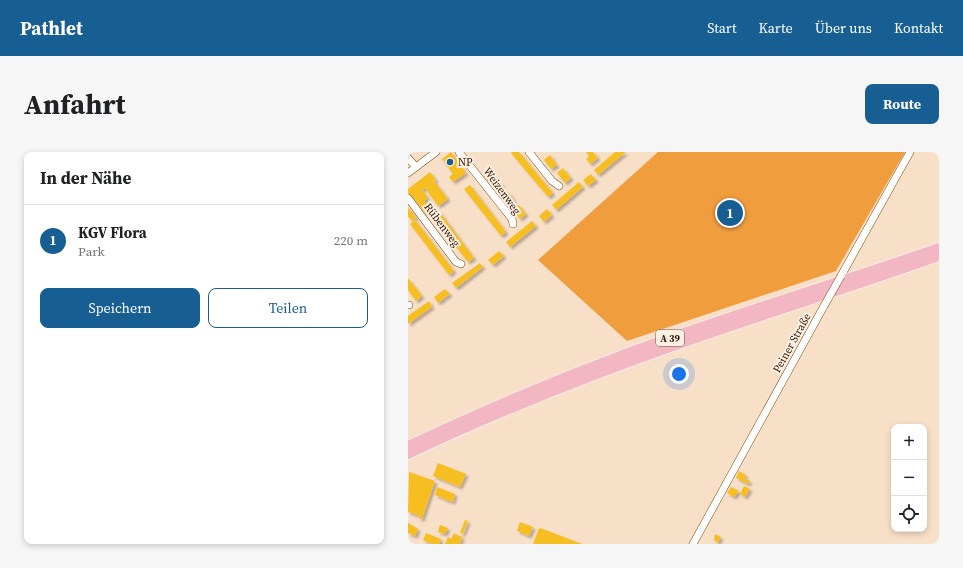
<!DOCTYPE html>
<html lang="de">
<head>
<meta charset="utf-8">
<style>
  body { margin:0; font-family:"Source Serif 4",serif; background:#f6f6f6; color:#202124 }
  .controls { position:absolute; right:12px; bottom:12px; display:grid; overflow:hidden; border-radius:8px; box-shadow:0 2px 6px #0003 }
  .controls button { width:36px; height:36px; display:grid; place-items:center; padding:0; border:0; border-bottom:1px solid #e0e0e0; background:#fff; color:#202124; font:20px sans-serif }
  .you { position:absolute; left:271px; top:222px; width:14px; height:14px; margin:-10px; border:3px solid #fff; border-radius:50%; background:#1a73e8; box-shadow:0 0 0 6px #1a73e833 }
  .badge { display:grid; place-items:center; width:26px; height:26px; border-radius:50%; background:#175f93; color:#fff; font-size:13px; font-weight:700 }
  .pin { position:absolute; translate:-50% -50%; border:2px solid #fff; box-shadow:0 1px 4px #0006 }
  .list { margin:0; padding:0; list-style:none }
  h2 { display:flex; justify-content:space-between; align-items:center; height:52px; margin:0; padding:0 16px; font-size:17px }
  h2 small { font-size:13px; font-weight:400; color:#757577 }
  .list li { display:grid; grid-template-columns:26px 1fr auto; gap:12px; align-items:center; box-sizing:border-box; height:72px; padding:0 16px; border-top:1px solid #e0e0e0 }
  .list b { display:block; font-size:15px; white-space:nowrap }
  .list p { margin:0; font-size:13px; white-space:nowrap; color:#757577 }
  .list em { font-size:13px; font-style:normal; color:#757577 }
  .actions { display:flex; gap:8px; padding:12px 16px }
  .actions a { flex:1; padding:9px 0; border:1px solid #175f93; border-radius:8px; text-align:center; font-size:14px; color:#175f93 }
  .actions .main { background:#175f93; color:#fff }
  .icon { flex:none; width:22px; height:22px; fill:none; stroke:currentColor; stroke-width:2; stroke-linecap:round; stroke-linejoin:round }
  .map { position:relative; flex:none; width:531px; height:392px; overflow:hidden; border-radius:8px }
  header { display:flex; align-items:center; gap:24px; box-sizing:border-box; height:56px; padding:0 20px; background:#175f93; color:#fff }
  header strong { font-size:19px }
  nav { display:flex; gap:22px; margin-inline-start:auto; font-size:14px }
  .intro { display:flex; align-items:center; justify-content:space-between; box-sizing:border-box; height:96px; padding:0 24px }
  h1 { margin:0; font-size:28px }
  .button { padding:10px 18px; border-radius:8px; background:#175f93; color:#fff; font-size:14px; font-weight:700 }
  main { display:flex; gap:24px; padding:0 24px }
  aside { flex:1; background:#fff; border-radius:8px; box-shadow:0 2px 6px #0003 }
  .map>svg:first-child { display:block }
  .green { fill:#f09d3e }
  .building { fill:#f7be23; filter:url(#shadow) }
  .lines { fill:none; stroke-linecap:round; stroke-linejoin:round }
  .minor-casing { stroke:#834e08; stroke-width:8 }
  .highway-casing { stroke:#fff; stroke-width:11 }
  .minor { stroke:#fff; stroke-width:7 }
  .highway { stroke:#f3b7c3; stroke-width:10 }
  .minor-bridge-casing { stroke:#834e08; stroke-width:8; stroke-linecap:butt }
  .minor-bridge { stroke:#fff; stroke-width:7 }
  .poi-dot { fill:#175f93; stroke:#fcefe3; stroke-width:1.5 }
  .labels { text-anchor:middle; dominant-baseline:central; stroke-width:4; stroke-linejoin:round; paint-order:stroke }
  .shield { fill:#fcefe3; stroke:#6b5844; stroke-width:1 }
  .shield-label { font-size:10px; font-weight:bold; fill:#2d1700 }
  .poi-label { font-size:11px; fill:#2d1700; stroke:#fcefe3; text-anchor:start }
  .street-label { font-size:11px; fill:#2d1700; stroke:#fcefe3 }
</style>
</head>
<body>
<header>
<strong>Pathlet</strong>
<nav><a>Start</a><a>Karte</a><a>Über uns</a><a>Kontakt</a></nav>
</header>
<div class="intro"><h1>Anfahrt</h1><a class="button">Route</a></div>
<main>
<aside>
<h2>In der Nähe<small></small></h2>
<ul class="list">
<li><span class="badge">1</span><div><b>KGV Flora</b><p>Park</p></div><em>220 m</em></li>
</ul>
<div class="actions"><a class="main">Speichern</a><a>Teilen</a></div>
</aside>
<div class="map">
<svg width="531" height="392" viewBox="0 0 531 392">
  <defs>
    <filter id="shadow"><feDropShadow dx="2.5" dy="2.5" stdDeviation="1" flood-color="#0004"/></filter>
  </defs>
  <rect width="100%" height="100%" fill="#f8dfc8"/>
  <path class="green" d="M 250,0 L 497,0 L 428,119 L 219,189 L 130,108 Z"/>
  <g class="building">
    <path d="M 43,0 L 58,21 L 45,30 L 41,25 L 45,22 L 34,7 Z"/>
    <path d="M 104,0 L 111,0 L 145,41 L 140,45 L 103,1 Z"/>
    <path d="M 178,0 L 185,0 L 190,6 L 182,12 L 178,7 L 181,4 Z"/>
    <path d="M 207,0 L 218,0 L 190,23 L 186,18 Z"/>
    <path d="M 142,3 L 149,13 L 143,17 L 136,8 Z"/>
    <path d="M 155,16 L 163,26 L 157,31 L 149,21 Z"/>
    <path d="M 82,19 L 87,25 L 81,30 L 76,24 Z"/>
    <path d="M 22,20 L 28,28 L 26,29 L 40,47 L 30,54 L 17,36 L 14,38 L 20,46 L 16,49 L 23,58 L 18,62 L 5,45 L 4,46 L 0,40 L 0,37 Z"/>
    <path d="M 183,22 L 188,28 L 180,34 L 175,28 Z"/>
    <path d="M 171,30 L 175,35 L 148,58 L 144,53 Z"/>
    <path d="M 93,31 L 95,33 L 93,35 L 96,38 L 91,42 L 86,36 Z"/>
    <path d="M 62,33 L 98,80 L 93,84 L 56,37 Z"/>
    <path d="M 100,40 L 106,48 L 99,53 L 93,46 Z"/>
    <path d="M 111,53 L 118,62 L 112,67 L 104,57 Z"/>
    <path d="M 0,55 L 8,66 L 4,69 L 0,64 Z"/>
    <path d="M 139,57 L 144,63 L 136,70 L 131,64 Z"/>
    <path d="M 31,59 L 66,106 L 60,110 L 24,64 Z"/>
    <path d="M 7,68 L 46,119 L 41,123 L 2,72 Z"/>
    <path d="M 124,69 L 128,74 L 102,95 L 98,90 Z"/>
    <path d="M 91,99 L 96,104 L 85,113 L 80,108 Z"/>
    <path d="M 72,111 L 75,115 L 48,136 L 44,131 Z"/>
    <path d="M 0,126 L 14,144 L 8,149 L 0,138 Z"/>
    <path d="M 37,137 L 42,142 L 30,151 L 26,145 Z"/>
    <path d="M 21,149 L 24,155 L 0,172 L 0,164 Z"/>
    <path d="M 30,311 L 58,322 L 52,335 L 25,324 Z"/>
    <path d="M 331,319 L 338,323 L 336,326 L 342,329 L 340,332 L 328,326 Z"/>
    <path d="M 1,320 L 27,329 L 14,367 L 11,367 L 12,364 L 0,360 Z"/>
    <path d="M 336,334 L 342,337 L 337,345 L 332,342 Z"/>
    <path d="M 29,335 L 47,342 L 45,350 L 35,347 L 35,346 L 27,343 Z"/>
    <path d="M 323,335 L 331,339 L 326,345 L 319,341 Z"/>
    <path d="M 57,368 L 60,369 L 55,382 L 52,381 Z"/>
    <path d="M 112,370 L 125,375 L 121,384 L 109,379 Z"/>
    <path d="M 0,371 L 10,377 L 7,384 L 0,381 Z"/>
    <path d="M 32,373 L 40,376 L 37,382 L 30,380 Z"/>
    <path d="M 131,376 L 135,377 L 174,392 L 125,392 Z"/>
    <path d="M 18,381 L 33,387 L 31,392 L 24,392 L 15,388 Z"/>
    <path d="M 46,381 L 54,385 L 52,392 L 37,392 L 40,385 L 43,387 Z"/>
    <path d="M 307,382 L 313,385 L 310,391 L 306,388 Z"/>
  </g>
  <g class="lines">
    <g class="minor-casing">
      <g id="minor">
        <path d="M 51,0 L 104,67 L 105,72"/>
        <path d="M 121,0 L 144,29 L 151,34"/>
        <path d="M 0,6 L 8,15"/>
        <path d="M 0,21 L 28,0"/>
        <path d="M 0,46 L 48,110 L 53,112"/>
        <path d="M 433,124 L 502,0"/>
        <path d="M 0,153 L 1,153"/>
        <path d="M 285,392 L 416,154"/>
      </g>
    </g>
    <g class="highway-casing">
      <g id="highway">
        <path d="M 0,294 C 72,260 145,229 220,201 C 322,163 428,132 531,96"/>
        <path d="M 0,302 C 87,261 177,225 268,193 C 355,162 444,135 531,104"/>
      </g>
    </g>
    <use href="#minor" class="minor"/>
    <use href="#highway" class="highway"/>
    <g class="minor-bridge-casing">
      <path id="minor-bridge" d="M 416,154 L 433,124"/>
    </g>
    <use href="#minor-bridge" class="minor-bridge"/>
  </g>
  <circle class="poi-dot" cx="42" cy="10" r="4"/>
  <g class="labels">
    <rect class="shield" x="248" y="178" width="28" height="16" rx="3"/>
    <g class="shield-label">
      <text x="262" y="186">A 39</text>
    </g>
    <g class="poi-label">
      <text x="50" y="10">NP</text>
    </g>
    <g class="street-label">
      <text transform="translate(94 39) rotate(54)">Weizenweg</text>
      <text transform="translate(34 73) rotate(53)">Rübenweg</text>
      <text transform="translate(384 191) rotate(-61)">Peiner Straße</text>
    </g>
  </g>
</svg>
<div class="controls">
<button>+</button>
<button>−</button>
<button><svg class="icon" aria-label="locate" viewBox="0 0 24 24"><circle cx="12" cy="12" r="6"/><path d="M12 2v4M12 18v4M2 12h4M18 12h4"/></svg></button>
</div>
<div class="you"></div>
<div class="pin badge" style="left:322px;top:61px">1</div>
</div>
</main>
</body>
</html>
